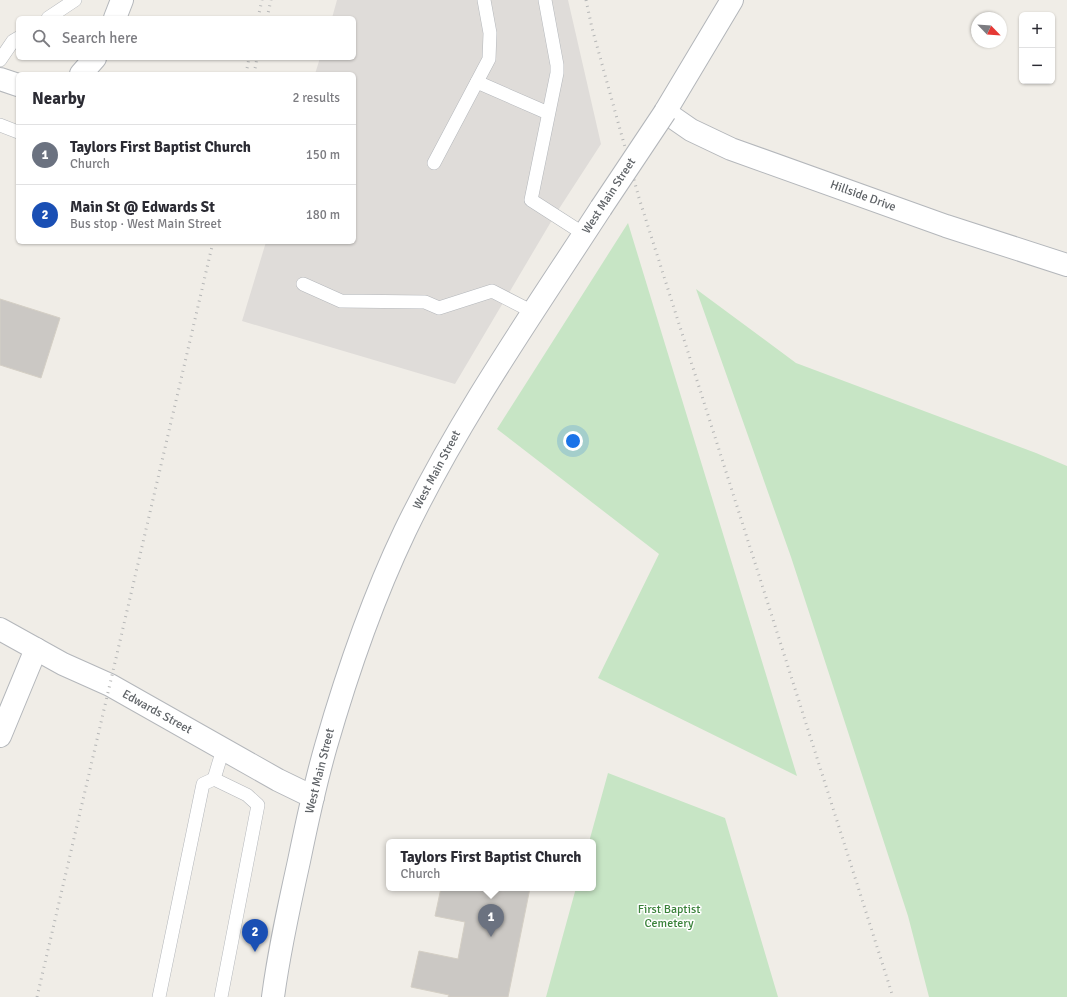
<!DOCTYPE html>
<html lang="en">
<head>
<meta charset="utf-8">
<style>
  body { margin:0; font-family:Signika,sans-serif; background:#f2f2f3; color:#2b2b33 }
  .controls { position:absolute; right:12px; top:12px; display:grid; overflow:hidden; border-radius:6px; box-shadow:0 1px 3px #0004 }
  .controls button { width:36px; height:36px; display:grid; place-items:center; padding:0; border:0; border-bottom:1px solid #e1e1e2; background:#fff; color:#2b2b33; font:20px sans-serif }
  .compass { position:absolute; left:971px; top:12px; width:36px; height:36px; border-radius:50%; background:#fff; box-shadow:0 1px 3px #0004; rotate:115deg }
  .you { position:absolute; left:573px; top:441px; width:14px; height:14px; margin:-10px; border:3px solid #fff; border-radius:50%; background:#1a73e8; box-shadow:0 0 0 6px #1a73e833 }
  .badge { display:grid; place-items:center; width:26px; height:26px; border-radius:50%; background:#e1403c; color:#fff; font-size:13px; font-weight:700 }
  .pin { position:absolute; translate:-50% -33px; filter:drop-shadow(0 1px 2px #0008) }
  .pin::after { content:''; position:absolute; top:21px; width:14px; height:12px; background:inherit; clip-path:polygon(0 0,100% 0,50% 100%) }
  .popup { position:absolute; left:386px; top:839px; width:210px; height:52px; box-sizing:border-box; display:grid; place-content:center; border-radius:6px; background:#fff; filter:drop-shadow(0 1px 3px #0005); font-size:13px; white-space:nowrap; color:#7c7c81 }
  .popup b { font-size:15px; color:#2b2b33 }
  .popup::after { content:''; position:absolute; left:50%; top:100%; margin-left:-8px; border:8px solid transparent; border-top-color:#fff }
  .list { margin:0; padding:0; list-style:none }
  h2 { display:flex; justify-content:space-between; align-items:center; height:52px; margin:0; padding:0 16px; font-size:17px }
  h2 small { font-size:13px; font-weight:400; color:#7c7c81 }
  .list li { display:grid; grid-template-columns:26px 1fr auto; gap:12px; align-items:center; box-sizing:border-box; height:60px; padding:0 16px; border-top:1px solid #e1e1e2 }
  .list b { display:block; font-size:15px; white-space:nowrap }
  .list p { margin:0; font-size:13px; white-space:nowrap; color:#7c7c81 }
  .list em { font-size:13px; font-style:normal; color:#7c7c81 }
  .icon { flex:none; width:22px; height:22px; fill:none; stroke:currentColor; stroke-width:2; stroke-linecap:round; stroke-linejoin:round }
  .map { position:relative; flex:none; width:1067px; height:997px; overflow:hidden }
  .search { position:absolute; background:#fff; box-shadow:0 1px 3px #0004; left:16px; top:16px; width:340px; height:44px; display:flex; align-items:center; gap:10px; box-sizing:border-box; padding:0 14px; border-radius:6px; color:#7c7c81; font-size:15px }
  .panel { position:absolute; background:#fff; box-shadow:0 1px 3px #0004; left:16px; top:72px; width:340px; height:172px; border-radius:6px }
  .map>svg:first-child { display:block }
  .industrial { fill:#dfdcd9 }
  .green { fill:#c7e5c5 }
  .building { fill:#cbc8c4; stroke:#d4cfc5 }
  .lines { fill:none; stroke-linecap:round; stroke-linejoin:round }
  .lane-casing { stroke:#b4b7bb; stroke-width:14 }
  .street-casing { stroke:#b4b7bb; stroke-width:24 }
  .secondary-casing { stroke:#b3b6ba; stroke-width:24 }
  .lane { stroke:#fff; stroke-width:13 }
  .street { stroke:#fff; stroke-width:22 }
  .secondary { stroke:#fff; stroke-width:22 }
  .rail { stroke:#b5b6b6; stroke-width:3; stroke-dasharray:1 5; stroke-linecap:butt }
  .secondary-bridge-casing { stroke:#b3b6ba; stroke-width:24; stroke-linecap:butt }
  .secondary-bridge { stroke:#fff; stroke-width:22 }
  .labels { text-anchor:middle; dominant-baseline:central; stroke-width:3; stroke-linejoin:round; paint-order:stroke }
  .street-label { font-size:12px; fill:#5e6266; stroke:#fff }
  .park-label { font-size:12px; fill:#3a823a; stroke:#fff }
</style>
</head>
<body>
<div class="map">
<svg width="1067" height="997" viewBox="0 0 1067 997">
  <rect width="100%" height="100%" fill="#f0ede7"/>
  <path class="industrial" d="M 337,0 L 568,0 L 601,144 L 555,215 L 455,384 L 242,321 L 266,242 L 354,242 L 354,74 L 315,74 L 320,58 L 354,58 L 354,18 L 332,18 Z"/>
  <g class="green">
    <path d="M 628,223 L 797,776 L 598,678 L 659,554 L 497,429 Z"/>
    <path d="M 696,289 L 796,363 L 1036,453 L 1067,466 L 1067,997 L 929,997 L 908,916 L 791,557 Z"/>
    <path d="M 608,773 L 725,818 L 778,997 L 546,997 L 576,888 L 593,888 L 593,842 L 589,842 Z"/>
  </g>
  <g class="building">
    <path d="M 0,299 L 60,318 L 41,378 L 0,365 Z"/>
    <path d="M 441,888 L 530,888 L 508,997 L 448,997 L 449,995 L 411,987 L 419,951 L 458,959 L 465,922 L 435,916 Z"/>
  </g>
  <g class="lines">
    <g class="lane-casing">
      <g id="lane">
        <path d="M 545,0 L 557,65 L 557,73 L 531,200 L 584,234"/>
        <path d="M 48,18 L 75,0"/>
        <path d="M 0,60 L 13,41 L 18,38"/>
        <path d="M 477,82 L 548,113"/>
        <path d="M 0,125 L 18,132"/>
        <path d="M 434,163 L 489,59 L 490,33 L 484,0"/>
        <path d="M 303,284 L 341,301 L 425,302 L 439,308 L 492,291 L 533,312"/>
        <path d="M 214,779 L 223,749"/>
        <path d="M 159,997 L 203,784 L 214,779 L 247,795 L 258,805 L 221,997"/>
      </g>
    </g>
    <g class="street-casing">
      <g id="street">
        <path d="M 115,18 L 122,0"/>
        <path d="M 81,74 L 95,58"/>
        <path d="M 0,79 L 18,85"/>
        <path d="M 665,112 L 691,130 L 731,149 L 946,226 L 1067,265"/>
        <path d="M 0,629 L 63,664 L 110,685 L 278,780 L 313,797"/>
        <path d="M 0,736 L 36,649"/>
      </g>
    </g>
    <g class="secondary-casing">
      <g id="secondary">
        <path d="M 665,112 L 732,0"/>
        <path d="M 273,997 C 279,951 289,906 299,861 C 307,822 315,784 326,746 C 347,673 372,600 405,531 C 460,417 533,313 601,208"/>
      </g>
    </g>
    <use href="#lane" class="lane"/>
    <use href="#street" class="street"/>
    <use href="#secondary" class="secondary"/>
    <g class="rail">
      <path d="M 586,0 L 592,28 L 639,198 L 893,997"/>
      <path d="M 258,18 L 262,0"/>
      <path d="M 267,18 L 271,0"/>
      <path d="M 246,74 L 249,58"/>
      <path d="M 254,74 L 257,58"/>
      <path d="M 37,997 L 213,242"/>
    </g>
    <g class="secondary-bridge-casing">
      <path id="secondary-bridge" d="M 601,208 L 665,112"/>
    </g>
    <use href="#secondary-bridge" class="secondary-bridge"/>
  </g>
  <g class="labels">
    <g class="street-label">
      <text transform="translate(609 196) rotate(-57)">West Main Street</text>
      <text transform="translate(863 196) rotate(20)">Hillside Drive</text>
      <text transform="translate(437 470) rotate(-62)">West Main Street</text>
      <text transform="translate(157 712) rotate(29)">Edwards Street</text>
      <text transform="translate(320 771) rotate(-76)">West Main Street</text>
    </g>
    <g class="park-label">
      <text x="669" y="909">First Baptist<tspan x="669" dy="14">Cemetery</tspan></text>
    </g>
  </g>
</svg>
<div class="controls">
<button>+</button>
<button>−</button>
</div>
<svg class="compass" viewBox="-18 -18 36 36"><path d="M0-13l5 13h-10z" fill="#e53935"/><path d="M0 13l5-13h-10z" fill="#7c7c81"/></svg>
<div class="you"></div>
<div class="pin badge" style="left:491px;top:937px;background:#6b7280">1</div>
<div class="popup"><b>Taylors First Baptist Church</b>Church</div>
<div class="pin badge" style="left:255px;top:952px;background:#1a4fb4">2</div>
<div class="search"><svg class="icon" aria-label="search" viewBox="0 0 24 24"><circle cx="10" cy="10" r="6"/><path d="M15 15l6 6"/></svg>Search here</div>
<section class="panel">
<h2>Nearby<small>2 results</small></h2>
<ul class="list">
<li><span class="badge" style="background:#6b7280">1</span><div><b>Taylors First Baptist Church</b><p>Church</p></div><em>150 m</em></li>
<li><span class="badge" style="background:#1a4fb4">2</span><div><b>Main St @ Edwards St</b><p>Bus stop · West Main Street</p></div><em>180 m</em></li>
</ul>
</section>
</div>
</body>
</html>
